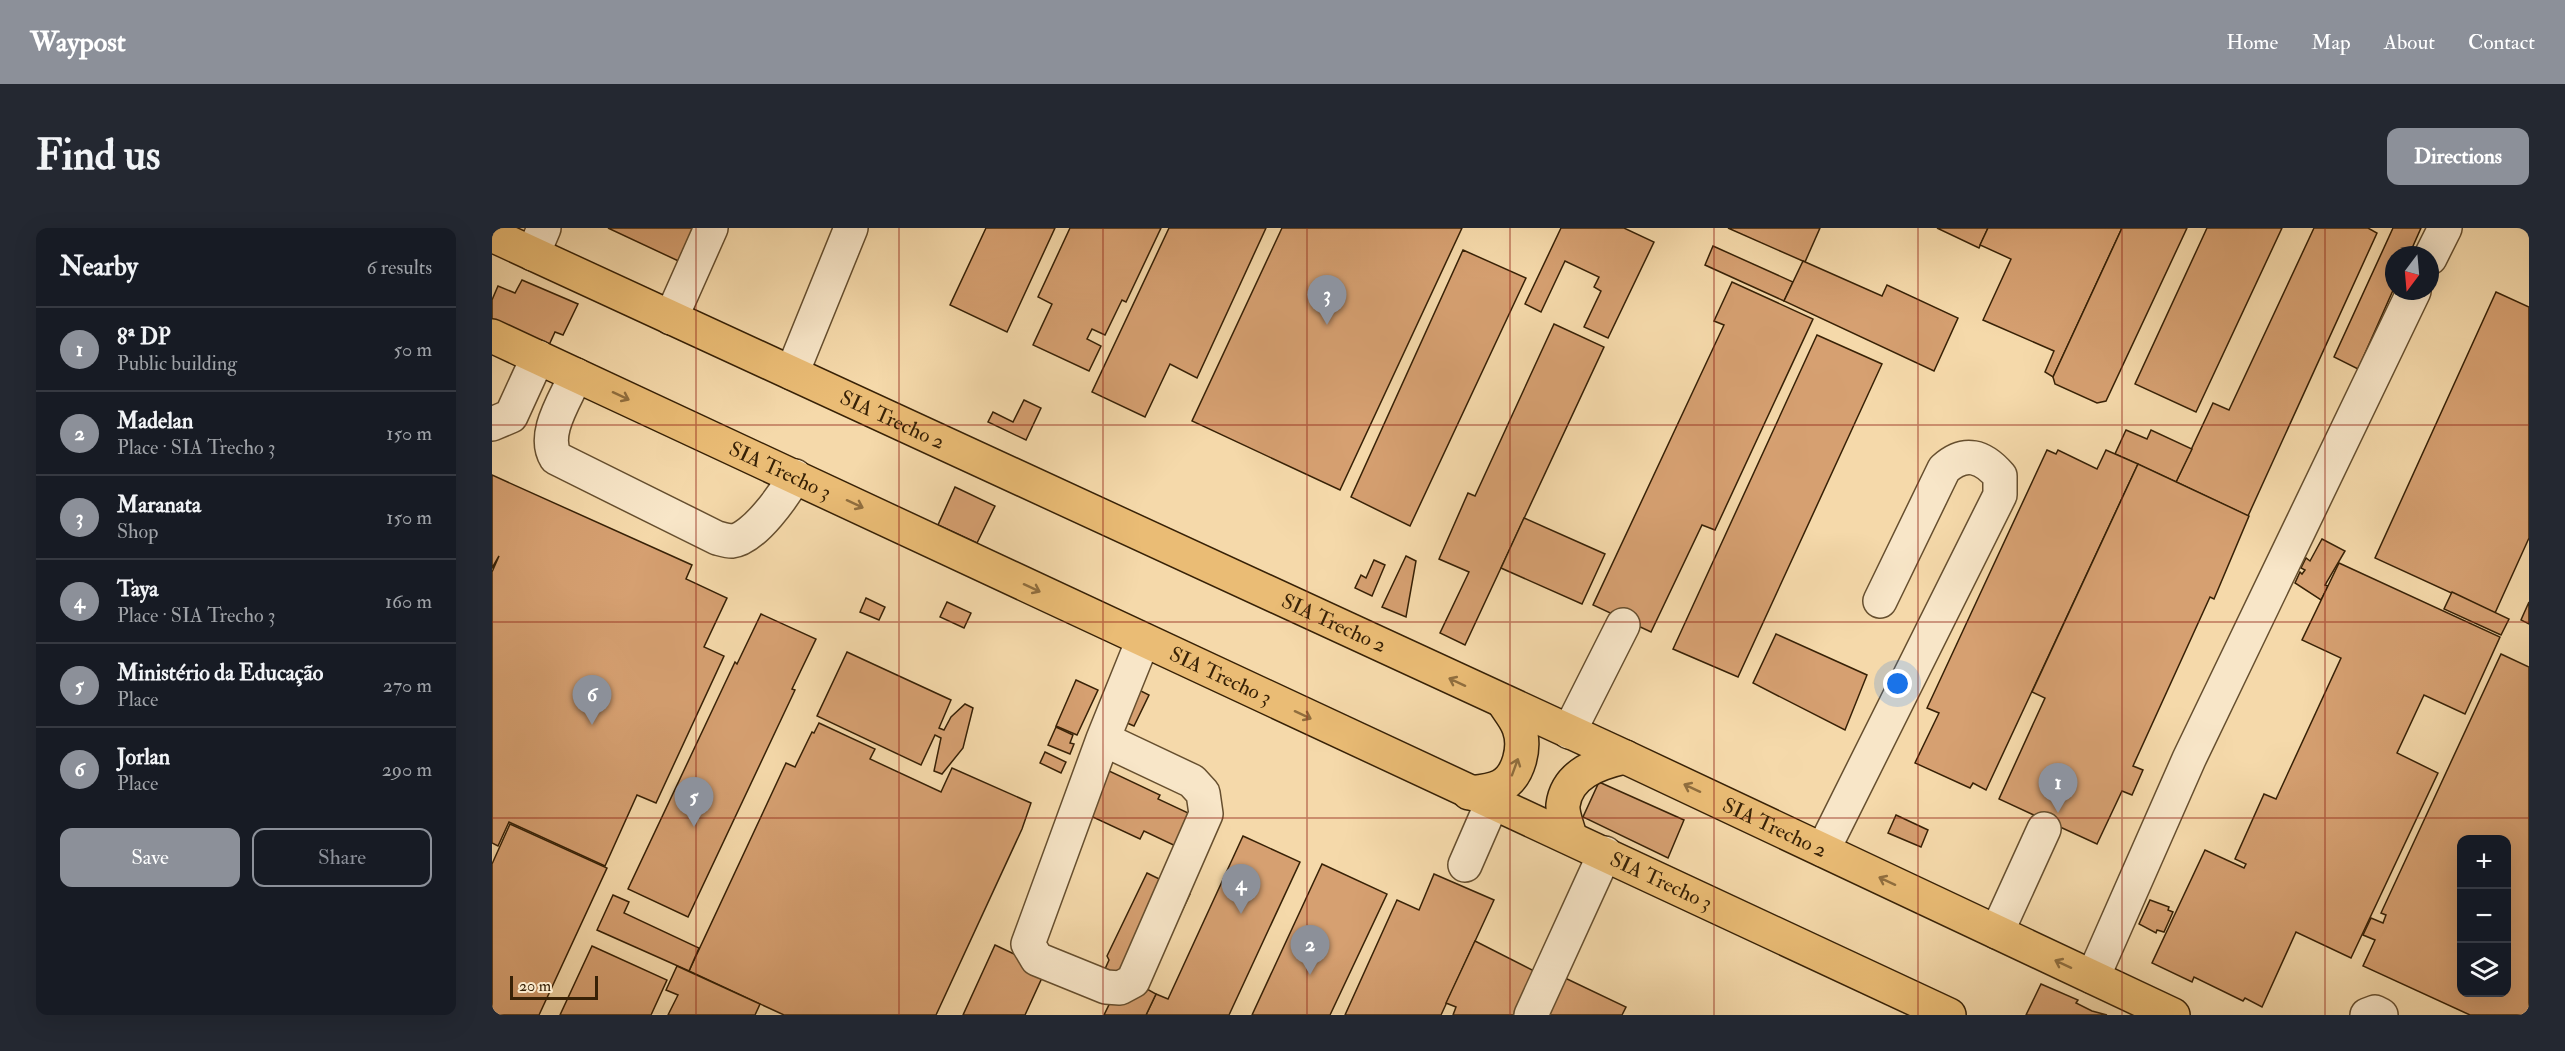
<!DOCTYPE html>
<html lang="en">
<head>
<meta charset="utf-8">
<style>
  body { margin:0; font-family:"IM FELL Double Pica",serif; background:#242831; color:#f1f3f6 }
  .controls { position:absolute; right:18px; bottom:18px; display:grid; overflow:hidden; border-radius:12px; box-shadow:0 6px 24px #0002 }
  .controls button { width:54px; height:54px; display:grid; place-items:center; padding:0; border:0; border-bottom:2px solid #363941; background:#171b24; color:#f1f3f6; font:30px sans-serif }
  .compass { position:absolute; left:1893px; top:18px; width:54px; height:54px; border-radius:50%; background:#171b24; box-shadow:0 6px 24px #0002; rotate:196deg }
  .scale { position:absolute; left:18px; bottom:15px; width:88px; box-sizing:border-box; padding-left:6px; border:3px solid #372106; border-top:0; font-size:16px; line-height:21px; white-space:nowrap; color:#372106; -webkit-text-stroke:4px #f8e6c8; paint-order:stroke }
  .you { position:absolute; left:1406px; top:456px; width:21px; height:21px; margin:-15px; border:4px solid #fff; border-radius:50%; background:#1a73e8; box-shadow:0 0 0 9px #1a73e833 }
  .badge { display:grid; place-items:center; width:39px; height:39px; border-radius:50%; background:#8c9099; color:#fff; font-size:20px; font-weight:700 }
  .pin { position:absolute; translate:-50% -50px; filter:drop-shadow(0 2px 3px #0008) }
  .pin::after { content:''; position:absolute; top:32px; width:21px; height:18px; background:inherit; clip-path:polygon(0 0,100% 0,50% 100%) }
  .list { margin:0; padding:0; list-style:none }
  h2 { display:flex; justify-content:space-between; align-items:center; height:78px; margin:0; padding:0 24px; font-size:26px }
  h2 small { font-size:20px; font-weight:400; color:#9ea1a6 }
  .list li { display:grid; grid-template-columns:39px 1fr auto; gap:18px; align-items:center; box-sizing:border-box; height:84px; padding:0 24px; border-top:2px solid #363941 }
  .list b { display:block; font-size:22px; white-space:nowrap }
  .list p { margin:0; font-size:20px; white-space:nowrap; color:#9ea1a6 }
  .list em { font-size:20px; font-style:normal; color:#9ea1a6 }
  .actions { display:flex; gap:12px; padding:18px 24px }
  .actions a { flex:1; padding:14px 0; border:2px solid #8c9099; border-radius:12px; text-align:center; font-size:21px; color:#8c9099 }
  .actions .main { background:#8c9099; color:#fff }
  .icon { flex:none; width:33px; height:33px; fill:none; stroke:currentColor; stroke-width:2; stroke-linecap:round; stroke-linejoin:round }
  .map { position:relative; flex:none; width:2037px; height:787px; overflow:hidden; border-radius:12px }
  header { display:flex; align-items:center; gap:36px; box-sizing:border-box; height:84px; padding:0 30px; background:#8c9099; color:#fff }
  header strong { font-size:28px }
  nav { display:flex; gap:33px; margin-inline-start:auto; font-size:21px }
  .intro { display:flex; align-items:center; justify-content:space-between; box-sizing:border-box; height:144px; padding:0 36px }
  h1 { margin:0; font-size:42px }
  .button { padding:15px 27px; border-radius:12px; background:#8c9099; color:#fff; font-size:21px; font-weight:700 }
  main { display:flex; gap:36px; padding:0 36px }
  aside { flex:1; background:#171b24; border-radius:12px; box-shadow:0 6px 24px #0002 }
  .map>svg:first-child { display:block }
  .building { fill:#d6a071; stroke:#372106; stroke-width:1.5; fill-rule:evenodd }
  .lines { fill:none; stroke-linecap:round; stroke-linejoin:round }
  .minor-casing { stroke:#664f2f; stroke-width:36 }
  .major-casing { stroke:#372106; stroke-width:36 }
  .minor { stroke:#f8e6c8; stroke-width:33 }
  .major { stroke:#eabc75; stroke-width:33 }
  .oneway { stroke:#906e3e }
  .grid { fill:none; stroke:#8f2418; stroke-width:1.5; stroke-opacity:0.55 }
  .labels { text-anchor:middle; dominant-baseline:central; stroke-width:6; stroke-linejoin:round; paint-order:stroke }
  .street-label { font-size:21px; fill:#372106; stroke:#f8e6c8 }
</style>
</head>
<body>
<header>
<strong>Waypost</strong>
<nav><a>Home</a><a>Map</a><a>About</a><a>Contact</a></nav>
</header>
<div class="intro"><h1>Find us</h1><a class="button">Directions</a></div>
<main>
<aside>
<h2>Nearby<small>6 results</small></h2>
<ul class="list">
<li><span class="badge">1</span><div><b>8ª DP</b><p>Public building</p></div><em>50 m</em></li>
<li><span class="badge">2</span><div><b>Madelan</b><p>Place · SIA Trecho 3</p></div><em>150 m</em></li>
<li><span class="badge">3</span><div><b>Maranata</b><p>Shop</p></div><em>150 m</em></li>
<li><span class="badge">4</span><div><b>Taya</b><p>Place · SIA Trecho 3</p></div><em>160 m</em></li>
<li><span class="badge">5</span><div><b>Ministério da Educação</b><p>Place</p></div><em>270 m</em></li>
<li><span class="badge">6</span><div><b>Jorlan</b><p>Place</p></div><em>290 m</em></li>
</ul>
<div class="actions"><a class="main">Save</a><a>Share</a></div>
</aside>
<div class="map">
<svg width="2037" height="787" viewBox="0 0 2037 787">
  <rect width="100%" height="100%" fill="#f5d9aa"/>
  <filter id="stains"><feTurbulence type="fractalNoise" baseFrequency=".00333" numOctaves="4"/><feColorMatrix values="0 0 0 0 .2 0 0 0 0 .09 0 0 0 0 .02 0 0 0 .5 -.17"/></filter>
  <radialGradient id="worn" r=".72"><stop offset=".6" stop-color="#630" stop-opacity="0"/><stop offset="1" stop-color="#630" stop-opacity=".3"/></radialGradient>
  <g class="building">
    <path d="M 116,0 L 212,0 L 195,37 Z"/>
    <path d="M 494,0 L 563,0 L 515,104 L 458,77 Z"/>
    <path d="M 578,0 L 669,0 L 634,74 L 630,72 L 613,107 L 600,101 L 595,111 L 609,118 L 597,143 L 541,117 L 560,76 L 546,69 Z"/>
    <path d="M 677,0 L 774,0 L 705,150 L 678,136 L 653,189 L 600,164 Z"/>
    <path d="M 790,0 L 970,0 L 848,262 L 700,193 Z"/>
    <path d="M 1069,0 L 1132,0 L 1162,14 L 1116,110 L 1092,99 L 1109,63 L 1102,59 L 1107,49 L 1073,33 L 1049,84 L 1033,76 Z"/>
    <path d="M 1236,0 L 1328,0 L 1313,34 Z"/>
    <path d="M 1445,0 L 1496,0 L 1487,20 Z"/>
    <path d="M 1496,0 L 1630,0 L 1561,149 L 1553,144 L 1562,123 L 1491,92 L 1519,31 L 1488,17 Z"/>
    <path d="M 1630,0 L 1695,0 L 1614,173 L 1605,175 L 1563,156 L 1561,149 Z"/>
    <path d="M 1715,0 L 1790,0 L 1704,184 L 1643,156 Z"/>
    <path d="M 1822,0 L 1876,0 L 1885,5 L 1756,288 L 1684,254 L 1721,175 L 1737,182 Z"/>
    <path d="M 1901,0 L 1929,0 L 1917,27 L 1902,27 L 1902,60 L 1866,141 L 1842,129 Z"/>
    <path d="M 1221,18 L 1301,54 L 1292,73 L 1213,37 Z"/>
    <path d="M 971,22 L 1034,50 L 918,298 L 859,269 Z"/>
    <path d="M 1311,33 L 1390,68 L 1395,57 L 1466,90 L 1442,143 L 1292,73 Z"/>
    <path d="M 30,52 L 86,76 L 71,107 L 63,104 L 57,117 L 0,93 L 0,72 L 6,58 L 23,65 Z"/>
    <path d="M 1240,54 L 1321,91 L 1223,302 L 1210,297 L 1159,404 L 1101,377 L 1232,97 L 1222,93 Z"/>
    <path d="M 2004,64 L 2037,79 L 2037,310 L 2003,385 L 1883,330 Z"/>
    <path d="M 1062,96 L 1112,119 L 973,417 L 948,405 L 977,344 L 947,331 L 976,265 L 983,268 Z"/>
    <path d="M 1325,107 L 1390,136 L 1246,449 L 1181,421 Z"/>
    <path d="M 532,172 L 549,180 L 534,212 L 496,194 L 501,184 L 521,194 Z"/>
    <path d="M 1634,202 L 1655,211 L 1659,202 L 1700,221 L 1684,254 L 1623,226 Z"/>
    <path d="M 1555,222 L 1564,226 L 1566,222 L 1605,241 L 1614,222 L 1646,236 L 1494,562 L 1481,555 L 1478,560 L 1423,535 L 1447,485 L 1435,480 Z"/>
    <path d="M 1646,236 L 1757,288 L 1722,371 L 1718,369 L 1641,538 L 1651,542 L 1640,567 L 1630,563 L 1605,616 L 1507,571 L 1553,470 L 1540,464 Z"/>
    <path d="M 0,247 L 200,337 L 194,351 L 235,370 L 212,419 L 232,428 L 164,575 L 145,567 L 113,638 L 17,594 L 6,618 L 0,615 L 0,344 L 7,328 L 0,340 Z"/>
    <path d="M 463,259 L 503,278 L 485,315 L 446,297 Z"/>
    <path d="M 1032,290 L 1113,326 L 1090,376 L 1009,340 Z"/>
    <path d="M 1830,311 L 1853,323 L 1833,357 L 1836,358 L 1829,372 L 1803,355 L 1808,344 L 1810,346 L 1813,342 L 1809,340 L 1814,330 L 1818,333 Z"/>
    <path d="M 914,328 L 924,333 L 914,389 L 890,379 Z"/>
    <path d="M 882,332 L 893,337 L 880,368 L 863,360 L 869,347 L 874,350 Z"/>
    <path d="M 1847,335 L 2008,409 L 1973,486 L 1932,467 L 1905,525 L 1946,545 L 1859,730 L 1804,704 L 1770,779 L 1753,770 L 1751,773 L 1702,749 L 1700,754 L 1660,735 L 1713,622 L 1752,640 L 1754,636 L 1743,631 L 1772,566 L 1784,571 L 1849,430 L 1810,412 Z"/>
    <path d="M 1960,364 L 2017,391 L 2009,407 L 1952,381 Z"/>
    <path d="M 374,370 L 393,379 L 387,392 L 368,384 Z"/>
    <path d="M 455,374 L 479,385 L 472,400 L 448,389 Z"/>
    <path d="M 2037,374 L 2037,396 L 2029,392 Z"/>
    <path d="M 269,386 L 324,411 L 300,461 L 303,462 L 196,689 L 136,661 L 243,434 L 245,436 Z"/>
    <path d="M 1284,406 L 1375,447 L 1353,502 L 1261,455 Z"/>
    <path d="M 355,424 L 459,472 L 447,500 L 452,502 L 459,489 L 473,476 L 481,480 L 471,520 L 450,546 L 442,543 L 449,510 L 443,507 L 429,537 L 325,488 Z"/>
    <path d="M 2009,426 L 2037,439 L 2037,787 L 1978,787 L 1871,738 L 1883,712 L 1871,707 L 1879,690 L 1891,695 L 1894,687 L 1889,685 ZM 1970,612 L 2014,612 L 2014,764 L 1970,764 Z"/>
    <path d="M 584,452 L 606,462 L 585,507 L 564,498 Z"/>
    <path d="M 643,460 L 657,467 L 642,498 L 628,492 Z"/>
    <path d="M 327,495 L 383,521 L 378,531 L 449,564 L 460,540 L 539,575 L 530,601 L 444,787 L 292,787 L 197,743 L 294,535 L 303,539 L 320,504 L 322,505 Z"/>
    <path d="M 564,499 L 581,507 L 578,515 L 582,516 L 578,526 L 556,517 Z"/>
    <path d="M 553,524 L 574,534 L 569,545 L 548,535 Z"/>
    <path d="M 596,533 L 668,567 L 666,571 L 724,598 L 709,630 L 652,603 L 648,611 L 575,577 Z"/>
    <path d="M 1107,554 L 1192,592 L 1176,630 L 1091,589 Z"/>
    <path d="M 1404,587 L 1436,602 L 1429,619 L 1396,605 Z"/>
    <path d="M 18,596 L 115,640 L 47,787 L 0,787 L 0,636 Z"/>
    <path d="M 751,608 L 808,634 L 737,787 L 654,787 L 664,766 L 676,771 Z"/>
    <path d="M 830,636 L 895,666 L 838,787 L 760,787 Z"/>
    <path d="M 655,645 L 698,666 L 653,760 L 664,766 L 654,787 L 612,787 L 626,758 L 609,750 L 617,732 L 615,728 Z"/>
    <path d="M 942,646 L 1002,672 L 949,787 L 853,787 L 905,672 L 927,682 Z"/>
    <path d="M 121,667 L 137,674 L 132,685 L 207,720 L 197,743 L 105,702 Z"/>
    <path d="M 1658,672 L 1677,679 L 1676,682 L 1681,684 L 1672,704 L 1665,702 L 1664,705 L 1647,696 Z"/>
    <path d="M 983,713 L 1050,747 L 1032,787 L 961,787 L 964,779 L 954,775 Z"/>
    <path d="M 503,717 L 554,741 L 533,787 L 471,787 Z"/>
    <path d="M 100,718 L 175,752 L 159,787 L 68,787 Z"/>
    <path d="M 185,738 L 268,776 L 263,787 L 176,787 L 186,767 L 174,762 Z"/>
    <path d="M 1073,750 L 1134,779 L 1130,787 L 1056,787 Z"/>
    <path d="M 1549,756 L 1586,772 L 1584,775 L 1600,783 L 1615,787 L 1534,787 Z"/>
  </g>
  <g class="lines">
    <g class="minor-casing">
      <g id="minor">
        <path d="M 41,26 L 52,0"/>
        <path d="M 1938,30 L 1953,0"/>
        <path d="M 179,90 L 219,0"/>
        <path d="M 300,145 L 359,0"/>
        <path d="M 84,147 C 74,171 49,206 64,230 L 225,310 C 229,311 235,313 240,313 C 262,311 293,266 303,248"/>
        <path d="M 0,196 L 19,188 L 46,129"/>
        <path d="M 1077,504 L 1131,397"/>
        <path d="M 611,511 L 700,553 L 711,565 L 714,586 L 641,753 L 628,760 L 614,759 L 545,731 L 536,716 L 611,511 L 651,412"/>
        <path d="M 1331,622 L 1508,267 L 1508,248 C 1491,228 1473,222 1452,241 L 1388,373"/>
        <path d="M 973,637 L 1000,575"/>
        <path d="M 1505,704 L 1552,601"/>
        <path d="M 1601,749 L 1697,531 L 1922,63"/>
        <path d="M 1039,787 L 1113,625"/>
        <path d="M 1875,787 L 1883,784 L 1889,787"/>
      </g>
    </g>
    <g class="major-casing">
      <g id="major">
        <path id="s1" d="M 0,7 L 1133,529 L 1681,787"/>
        <path id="s2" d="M 0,108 L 1457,787"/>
        <path d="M 977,565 C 986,564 1000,563 1009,558 C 1027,548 1034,519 1027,500 C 1024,491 1017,483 1012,475"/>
        <path d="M 1078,609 C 1076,599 1070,587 1071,577 C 1075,546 1106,535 1133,529"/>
      </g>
    </g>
    <use href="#minor" class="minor"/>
    <use href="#major" class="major"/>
  </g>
  <defs><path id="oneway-shaft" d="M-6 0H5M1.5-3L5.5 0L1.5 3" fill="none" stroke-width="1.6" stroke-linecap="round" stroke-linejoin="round" transform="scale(1.5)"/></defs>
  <g class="oneway">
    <use href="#oneway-shaft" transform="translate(129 168) rotate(25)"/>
    <use href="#oneway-shaft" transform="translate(363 276) rotate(25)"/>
    <use href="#oneway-shaft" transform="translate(540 360) rotate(25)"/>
    <use href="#oneway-shaft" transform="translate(965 454) rotate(-155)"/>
    <use href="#oneway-shaft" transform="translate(811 487) rotate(25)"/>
    <use href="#oneway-shaft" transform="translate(1023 539) rotate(-70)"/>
    <use href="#oneway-shaft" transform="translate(1200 560) rotate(-155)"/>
    <use href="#oneway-shaft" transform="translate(1395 653) rotate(-155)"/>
    <use href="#oneway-shaft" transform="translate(1571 736) rotate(-155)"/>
  </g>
  <path class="grid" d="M 204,0 L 204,787M 407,0 L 407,787M 611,0 L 611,787M 815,0 L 815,787M 1018,0 L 1018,787M 1222,0 L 1222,787M 1426,0 L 1426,787M 1630,0 L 1630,787M 1833,0 L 1833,787M 0,197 L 2037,197M 0,394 L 2037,394M 0,590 L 2037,590"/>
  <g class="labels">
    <g class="street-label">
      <text stroke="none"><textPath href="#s1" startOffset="441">SIA Trecho 2</textPath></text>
      <text stroke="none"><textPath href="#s2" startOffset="318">SIA Trecho 3</textPath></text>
      <text stroke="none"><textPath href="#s1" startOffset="927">SIA Trecho 2</textPath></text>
      <text stroke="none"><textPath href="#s2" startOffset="804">SIA Trecho 3</textPath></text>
      <text stroke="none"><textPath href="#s1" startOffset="1413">SIA Trecho 2</textPath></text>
      <text stroke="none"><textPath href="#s2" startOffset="1290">SIA Trecho 3</textPath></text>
    </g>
  </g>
  <rect width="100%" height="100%" filter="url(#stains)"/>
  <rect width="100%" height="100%" fill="url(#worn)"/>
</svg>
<div class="controls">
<button>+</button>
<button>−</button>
<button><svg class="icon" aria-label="layers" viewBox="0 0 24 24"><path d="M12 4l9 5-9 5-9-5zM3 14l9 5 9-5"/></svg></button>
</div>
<svg class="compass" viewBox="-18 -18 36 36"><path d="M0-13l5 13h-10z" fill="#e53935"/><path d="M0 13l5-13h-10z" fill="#9ea1a6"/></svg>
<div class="scale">20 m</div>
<div class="you"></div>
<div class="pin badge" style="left:1566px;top:585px">1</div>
<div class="pin badge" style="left:818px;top:747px">2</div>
<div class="pin badge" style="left:835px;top:97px">3</div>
<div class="pin badge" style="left:749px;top:686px">4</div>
<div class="pin badge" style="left:202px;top:599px">5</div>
<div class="pin badge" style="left:100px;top:497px">6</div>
</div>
</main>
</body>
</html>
